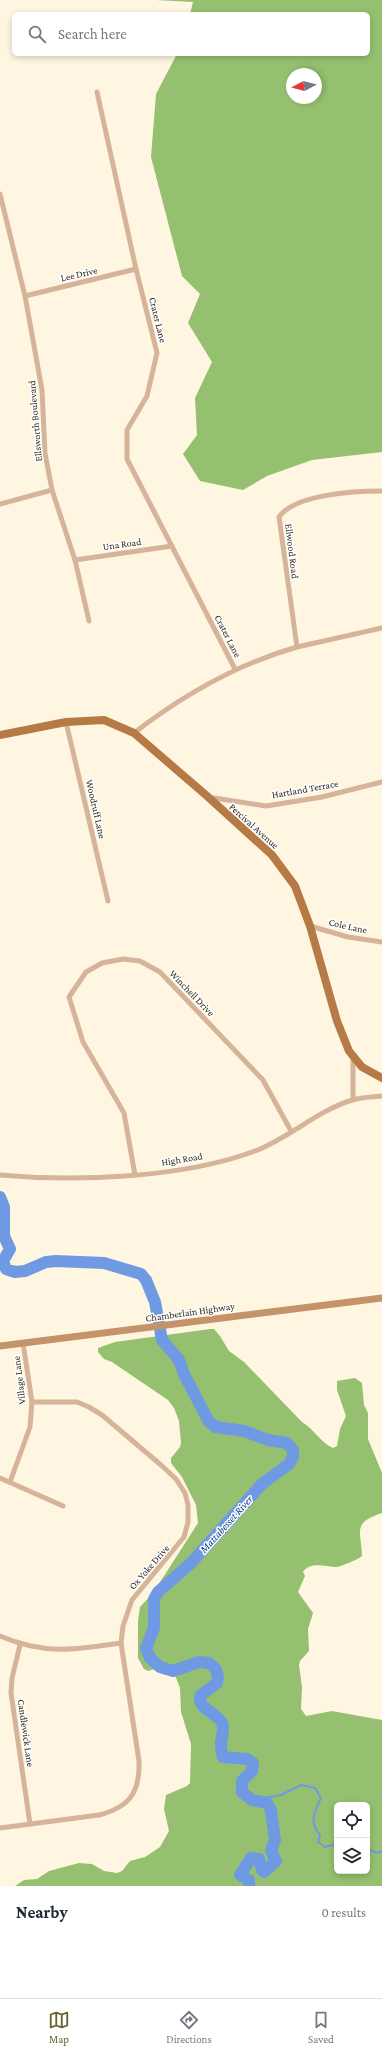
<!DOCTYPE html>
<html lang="en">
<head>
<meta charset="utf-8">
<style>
  body { margin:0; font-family:"Crimson Pro",serif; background:#f6f6f7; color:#1f2937 }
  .controls { position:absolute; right:12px; bottom:12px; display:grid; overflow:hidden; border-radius:6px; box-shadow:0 2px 6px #0003 }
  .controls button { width:36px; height:36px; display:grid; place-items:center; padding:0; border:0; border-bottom:1px solid #e0e1e3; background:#fff; color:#1f2937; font:20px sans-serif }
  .compass { position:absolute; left:286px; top:68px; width:36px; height:36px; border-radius:50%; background:#fff; box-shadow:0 2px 6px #0003; rotate:263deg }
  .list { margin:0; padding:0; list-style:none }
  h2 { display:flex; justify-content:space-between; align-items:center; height:52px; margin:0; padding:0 16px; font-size:17px }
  h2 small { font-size:13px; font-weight:400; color:#747a83 }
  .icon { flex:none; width:22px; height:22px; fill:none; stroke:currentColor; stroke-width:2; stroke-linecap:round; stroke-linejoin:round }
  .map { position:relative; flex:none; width:382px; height:1886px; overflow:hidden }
  .search { position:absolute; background:#fff; box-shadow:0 2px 6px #0003; left:12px; right:12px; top:12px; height:44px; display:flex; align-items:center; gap:10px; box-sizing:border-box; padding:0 14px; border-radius:6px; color:#747a83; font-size:15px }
  .sheet { height:112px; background:#fff }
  nav { display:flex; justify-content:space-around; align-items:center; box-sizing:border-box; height:56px; border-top:1px solid #e0e1e3; background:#fff; font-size:11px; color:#747a83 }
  nav a { display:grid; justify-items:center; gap:2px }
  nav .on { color:#68612d }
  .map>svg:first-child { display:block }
  .forest { fill:#95c06f; fill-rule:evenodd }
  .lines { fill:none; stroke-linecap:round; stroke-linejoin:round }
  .stream { stroke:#6f9ae3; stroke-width:2 }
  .river { stroke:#6f9ae3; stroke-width:12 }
  .street { stroke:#d6b499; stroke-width:5 }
  .secondary { stroke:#c4936a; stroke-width:7 }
  .primary { stroke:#b67a46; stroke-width:8 }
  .labels { text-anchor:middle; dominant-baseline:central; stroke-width:3; stroke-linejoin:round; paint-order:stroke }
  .street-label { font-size:10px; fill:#2b2619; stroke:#fff }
  .water-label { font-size:11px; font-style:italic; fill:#04368a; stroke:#fff }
</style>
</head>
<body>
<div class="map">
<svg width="382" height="1886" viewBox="0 0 382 1886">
  <rect width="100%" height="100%" fill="#fff6e1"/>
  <g class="forest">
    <path d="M 156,0 L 382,0 L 382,452 L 312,460 L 267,476 L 243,490 L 200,481 L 183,454 L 197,435 L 195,398 L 212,362 L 188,323 L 200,294 L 182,276 L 151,157 L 156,94 L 177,54 L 368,54 L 368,14 L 190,14 L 193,2 ZM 292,74 L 316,74 L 316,98 L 292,98 Z"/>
    <path d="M 210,1329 L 214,1329 L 220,1336 L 229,1351 L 244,1362 L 302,1422 C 314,1429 320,1442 333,1448 L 337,1446 L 340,1429 L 346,1416 L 337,1390 L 337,1381 L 355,1378 L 362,1383 L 364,1405 L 368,1413 L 368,1439 L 382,1473 L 382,1513 C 352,1523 361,1530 362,1556 C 359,1559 340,1567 336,1567 C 326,1567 310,1561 303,1572 L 305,1576 L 298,1592 L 313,1613 L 308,1629 L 309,1651 L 300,1661 L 299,1665 L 302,1687 L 301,1709 L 306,1716 L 332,1711 L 382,1720 L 382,1886 L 15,1886 L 24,1880 L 37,1879 L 49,1871 L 79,1863 L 92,1864 L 104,1871 L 117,1873 L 122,1871 L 130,1861 L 145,1857 L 160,1847 L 169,1831 L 164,1809 L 166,1795 L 187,1786 L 190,1783 L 191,1744 L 181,1712 L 180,1688 L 175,1675 L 169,1669 L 161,1667 L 148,1671 L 144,1669 L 138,1658 L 138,1621 L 140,1607 L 153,1593 L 198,1523 L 196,1505 L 182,1477 L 171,1463 L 171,1458 L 180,1447 L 181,1443 L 179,1421 L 174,1408 L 168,1400 L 112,1362 L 104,1359 L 98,1352 L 98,1348 L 115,1342 ZM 337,1805 L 367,1805 L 367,1871 L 337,1871 Z"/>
  </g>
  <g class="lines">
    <g class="stream">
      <path d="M 252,1800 L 281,1795 L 301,1785 L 315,1788 L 321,1798 C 315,1812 308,1821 320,1835 L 318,1842 L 325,1847 L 333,1845 L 337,1840"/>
      <path d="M 367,1849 L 378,1853 L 382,1851"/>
    </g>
    <path class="river" d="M 0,1197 L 4,1207 L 4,1236 L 10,1249 L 3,1261 L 6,1269 L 15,1272 L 25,1271 L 46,1262 L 56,1261 L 104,1263 L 141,1274 L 146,1280 L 155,1302 L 162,1340 L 179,1360 L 184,1374 L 209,1422 L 216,1427 L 244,1431 L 268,1440 L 287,1443 L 293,1450 L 293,1457 L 289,1464 L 262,1484 L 191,1563 L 158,1592 L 154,1599 L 154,1628 L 146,1648 L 150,1658 L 160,1667 L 173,1671 L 199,1662 L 209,1663 L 216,1669 L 218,1677 L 217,1683 L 201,1695 C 195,1708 218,1713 222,1723 C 226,1732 217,1742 223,1757 L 247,1759 L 253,1763 L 252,1771 L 242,1781 L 242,1792 L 252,1800 L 267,1803 L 271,1810 L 275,1840 L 271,1851 L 276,1861 L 264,1872 L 262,1870 L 259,1859 L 251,1858 L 240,1875 L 249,1880 L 249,1886"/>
    <g class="street">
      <path d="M 97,92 L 136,269 L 157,353 L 147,396 L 127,430 L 127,459 L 235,669"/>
      <path d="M 0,194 L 25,296 L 42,390 L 45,453 L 52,490 L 75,560 L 89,621"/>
      <path d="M 25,296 L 136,269"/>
      <path d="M 382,491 C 355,491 295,494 279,517 L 297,647 L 382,628"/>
      <path d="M 0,504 L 52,490"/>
      <path d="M 75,560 L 172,546"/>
      <path d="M 66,722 L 108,901"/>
      <path d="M 134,733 C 183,695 237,664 297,647"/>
      <path d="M 208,797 L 266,806 L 322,797 L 382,782"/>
      <path d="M 310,926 L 348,937 L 382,942"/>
      <path d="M 353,1100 L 353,1059"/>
      <path d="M 0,1175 C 76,1182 183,1178 255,1151 C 289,1138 317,1111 352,1100 C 361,1097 372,1097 382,1096"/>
      <path d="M 135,1175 L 124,1113 L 83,1042 L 69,997 L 86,972 L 102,963 L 123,959 L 140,961 L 160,972 L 263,1080 L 291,1131"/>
      <path d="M 0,1478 L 63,1506"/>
      <path d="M 10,1482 L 30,1427 L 32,1402 L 23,1343"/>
      <path d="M 0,1636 C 45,1655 74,1650 121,1643"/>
      <path d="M 20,1645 L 12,1678 L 11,1693 L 30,1824"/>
      <path d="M 0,1828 L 99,1815 C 130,1807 140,1792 139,1761 L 121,1643 L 123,1626 L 132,1600 L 184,1537 L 188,1522 L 188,1505 L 185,1493 L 176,1479 L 161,1465 L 102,1415 L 89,1407 L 77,1402 L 32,1402"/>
    </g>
    <path class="secondary" d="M 0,1346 L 382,1298"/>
    <path class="primary" d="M 0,735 L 66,722 L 104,720 L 134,733 L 207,796 L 272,855 L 295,886 L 310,926 L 337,1021 L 349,1051 L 362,1067 L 382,1078"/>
  </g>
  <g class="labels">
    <g class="street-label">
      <text transform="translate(79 274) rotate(-13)">Lee Drive</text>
      <text transform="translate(158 320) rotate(76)">Crater Lane</text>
      <text transform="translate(35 421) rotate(-95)">Ellsworth Boulevard</text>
      <text transform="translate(122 544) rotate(-8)">Una Road</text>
      <text transform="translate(292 551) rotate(83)">Ellwood Road</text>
      <text transform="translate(228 636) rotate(63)">Crater Lane</text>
      <text transform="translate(305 789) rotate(-10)">Hartland Terrace</text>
      <text transform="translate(96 809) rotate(77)">Woodruff Lane</text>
      <text transform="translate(254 826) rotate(42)">Percival Avenue</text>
      <text transform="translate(348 926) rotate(12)">Cole Lane</text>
      <text transform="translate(192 993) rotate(46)">Winchell Drive</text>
      <text transform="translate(182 1159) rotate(-9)">High Road</text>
      <text transform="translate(190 1312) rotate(-8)">Chamberlain Highway</text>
      <text transform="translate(19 1380) rotate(-97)">Village Lane</text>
      <text transform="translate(149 1567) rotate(-49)">Ox Yoke Drive</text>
      <text transform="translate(26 1733) rotate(82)">Candlewick Lane</text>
    </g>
    <g class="water-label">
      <text transform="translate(226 1524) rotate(-48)">Mattabesset River</text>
    </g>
  </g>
</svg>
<div class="controls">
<button><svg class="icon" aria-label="locate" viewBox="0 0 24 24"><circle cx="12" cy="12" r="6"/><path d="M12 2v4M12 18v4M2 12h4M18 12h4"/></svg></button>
<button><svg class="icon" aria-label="layers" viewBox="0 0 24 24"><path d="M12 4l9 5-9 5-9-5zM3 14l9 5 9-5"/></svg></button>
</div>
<svg class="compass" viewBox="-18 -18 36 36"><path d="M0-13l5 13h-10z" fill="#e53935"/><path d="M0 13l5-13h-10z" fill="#747a83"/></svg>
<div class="search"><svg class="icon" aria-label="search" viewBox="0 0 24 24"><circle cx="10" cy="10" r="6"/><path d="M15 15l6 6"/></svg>Search here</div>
</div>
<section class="sheet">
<h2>Nearby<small>0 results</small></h2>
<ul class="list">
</ul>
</section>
<nav>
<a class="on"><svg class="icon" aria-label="map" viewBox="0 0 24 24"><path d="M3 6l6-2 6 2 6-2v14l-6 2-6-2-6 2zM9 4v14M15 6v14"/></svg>Map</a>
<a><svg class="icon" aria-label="directions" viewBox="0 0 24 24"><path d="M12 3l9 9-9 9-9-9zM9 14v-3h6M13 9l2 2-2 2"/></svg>Directions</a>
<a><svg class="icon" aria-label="saved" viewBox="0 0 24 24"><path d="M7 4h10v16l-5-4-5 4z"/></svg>Saved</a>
</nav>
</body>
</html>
